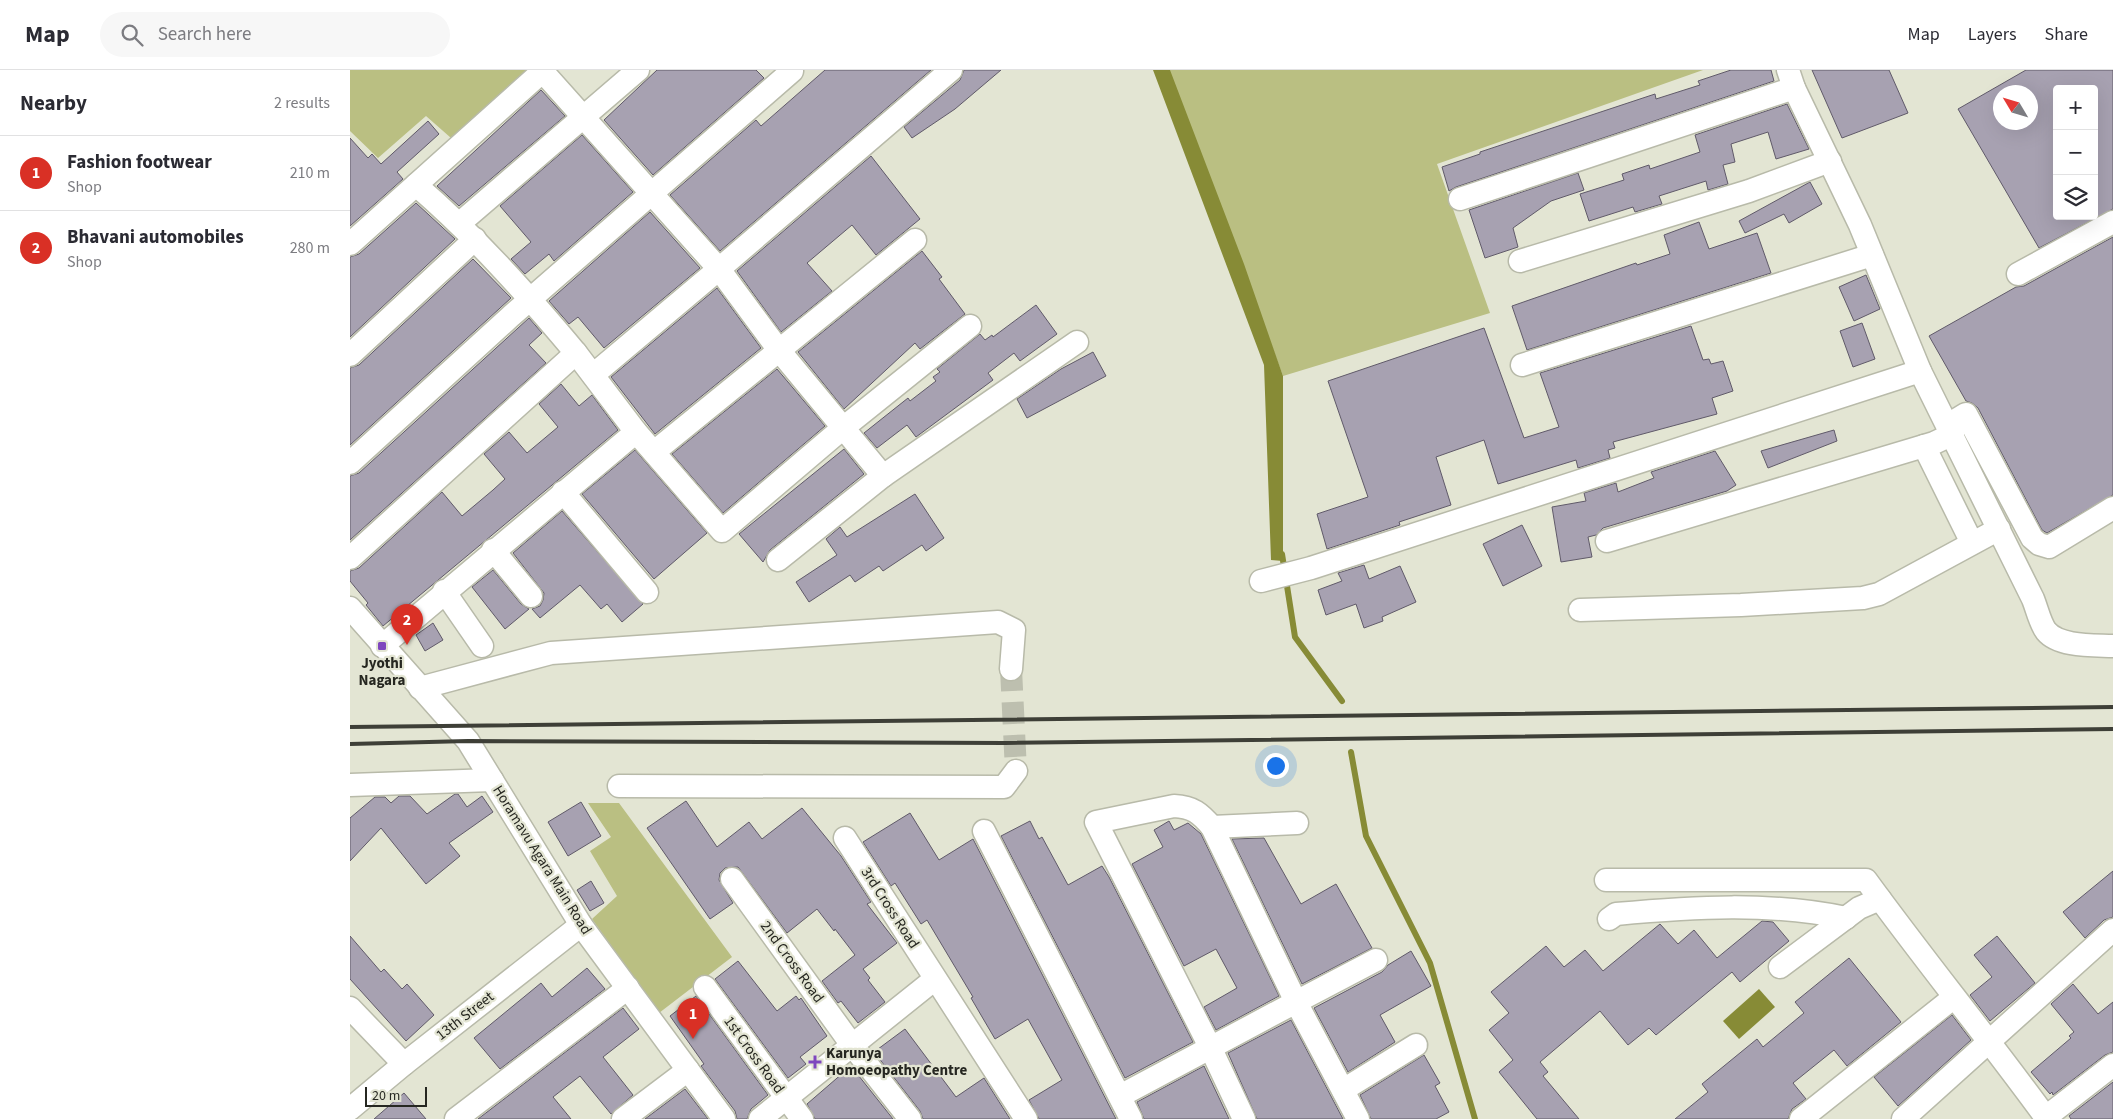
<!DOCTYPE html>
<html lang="en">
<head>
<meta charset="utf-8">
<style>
  body { margin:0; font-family:"Source Sans 3",sans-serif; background:#f7f7f7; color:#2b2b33 }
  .controls { position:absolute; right:15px; top:15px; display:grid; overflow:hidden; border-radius:5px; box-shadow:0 5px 20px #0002 }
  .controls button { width:45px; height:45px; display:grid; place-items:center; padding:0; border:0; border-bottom:1px solid #e1e1e2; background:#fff; color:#2b2b33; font:25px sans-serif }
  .compass { position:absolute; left:1643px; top:15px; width:45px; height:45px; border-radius:50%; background:#fff; box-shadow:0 5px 20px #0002; rotate:308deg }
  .scale { position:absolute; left:15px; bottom:12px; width:62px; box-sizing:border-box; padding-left:5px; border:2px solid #262721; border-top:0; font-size:14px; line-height:18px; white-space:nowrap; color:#262721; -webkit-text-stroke:4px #e3e5d3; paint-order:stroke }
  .you { position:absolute; left:925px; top:695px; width:18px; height:18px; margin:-12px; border:4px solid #fff; border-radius:50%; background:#1a73e8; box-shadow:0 0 0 8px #1a73e833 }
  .badge { display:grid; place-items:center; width:32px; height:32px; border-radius:50%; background:#d93025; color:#fff; font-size:16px; font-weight:700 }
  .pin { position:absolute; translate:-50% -41px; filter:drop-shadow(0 1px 2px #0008) }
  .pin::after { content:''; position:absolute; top:26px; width:18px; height:15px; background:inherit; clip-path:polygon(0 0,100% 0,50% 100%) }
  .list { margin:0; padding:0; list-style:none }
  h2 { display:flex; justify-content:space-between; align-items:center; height:65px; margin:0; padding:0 20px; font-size:21px }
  h2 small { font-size:16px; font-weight:400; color:#7c7c81 }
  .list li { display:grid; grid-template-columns:32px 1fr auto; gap:15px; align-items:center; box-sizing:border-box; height:75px; padding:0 20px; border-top:1px solid #e1e1e2 }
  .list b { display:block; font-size:19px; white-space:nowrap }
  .list p { margin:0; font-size:16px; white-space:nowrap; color:#7c7c81 }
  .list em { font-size:16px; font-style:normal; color:#7c7c81 }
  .icon { flex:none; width:28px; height:28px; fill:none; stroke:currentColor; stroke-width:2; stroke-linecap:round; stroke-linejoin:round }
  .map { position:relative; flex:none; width:1763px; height:1049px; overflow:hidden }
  header { display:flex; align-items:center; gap:30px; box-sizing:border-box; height:70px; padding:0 25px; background:#fff; border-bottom:1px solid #e1e1e2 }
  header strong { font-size:24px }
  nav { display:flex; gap:28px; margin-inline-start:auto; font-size:18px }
  .search { width:350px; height:45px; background:#f7f7f7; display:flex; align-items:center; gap:12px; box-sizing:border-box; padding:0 18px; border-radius:28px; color:#7c7c81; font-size:19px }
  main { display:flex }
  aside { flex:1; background:#fff }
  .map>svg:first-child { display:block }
  .green { fill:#babf82 }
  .water { fill:#878b36 }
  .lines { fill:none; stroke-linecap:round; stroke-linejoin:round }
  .stream { stroke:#878b36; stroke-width:6 }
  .building { fill:#a7a1b1; stroke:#605a69; fill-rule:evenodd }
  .minor-tunnel { stroke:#bdbfaf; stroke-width:22; stroke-dasharray:22 11; stroke-linecap:butt }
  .minor-casing { stroke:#b8baa9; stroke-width:25 }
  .minor { stroke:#fff; stroke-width:22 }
  .rail { stroke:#3e3f37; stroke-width:4 }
  .poi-dot { fill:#7e47be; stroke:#e3e5d3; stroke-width:2 }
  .labels { text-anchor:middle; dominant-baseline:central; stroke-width:4.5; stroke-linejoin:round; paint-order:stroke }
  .poi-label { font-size:15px; font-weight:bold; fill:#262721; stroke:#e3e5d3 }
  .street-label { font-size:15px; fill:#262721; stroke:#e3e5d3 }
</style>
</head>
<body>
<header>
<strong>Map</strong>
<div class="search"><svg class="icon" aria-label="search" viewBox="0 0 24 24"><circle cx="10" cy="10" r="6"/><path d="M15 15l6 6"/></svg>Search here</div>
<nav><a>Map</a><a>Layers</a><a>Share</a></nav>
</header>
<main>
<aside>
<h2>Nearby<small>2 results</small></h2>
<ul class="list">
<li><span class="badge">1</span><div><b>Fashion footwear</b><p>Shop</p></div><em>210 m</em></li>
<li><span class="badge">2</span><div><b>Bhavani automobiles</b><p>Shop</p></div><em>280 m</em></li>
</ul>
</aside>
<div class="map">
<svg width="1763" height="1049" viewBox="0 0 1763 1049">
  <rect width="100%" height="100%" fill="#e3e5d3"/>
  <g class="green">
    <path d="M 0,0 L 190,0 L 109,75 L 76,46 L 28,88 L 0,61 Z"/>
    <path d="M 819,0 L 1353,0 L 1087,94 L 1140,243 L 933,306 Z"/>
    <path d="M 238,733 L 269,733 L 382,887 L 309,943 L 242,849 L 267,826 L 240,781 L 261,767 Z"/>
  </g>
  <g class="water">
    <path d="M 803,0 L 820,0 L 894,194 L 933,306 L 933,491 L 921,490 L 914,295 Z"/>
    <path d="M 1409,919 L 1425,937 L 1389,969 L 1373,951 Z"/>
  </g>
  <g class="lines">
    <g class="stream">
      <path d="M 932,484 L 945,567 L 992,631"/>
      <path d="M 1001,682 L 1016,766 L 1080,893 L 1125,1049"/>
    </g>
  </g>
  <g class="building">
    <path d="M 307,0 L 406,0 L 414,8 L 303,105 L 254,50 Z"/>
    <path d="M 475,0 L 581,0 L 370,181 L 320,125 L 406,50 L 411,56 Z"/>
    <path d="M 614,0 L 651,0 L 605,39 L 562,68 L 554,57 L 610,10 Z"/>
    <path d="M 1381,0 L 1421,0 L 1424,11 L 1106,117 L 1099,121 L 1092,97 L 1130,84 L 1130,82 L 1305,24 L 1306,29 L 1350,15 L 1348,11 Z"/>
    <path d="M 1462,0 L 1539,0 L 1558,43 L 1492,68 Z"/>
    <path d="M 1676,0 L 1763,0 L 1763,139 L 1689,178 L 1608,39 ZM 1707,19 L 1744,19 L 1744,146 L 1707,146 ZM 1650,22 L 1680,22 L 1680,52 L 1650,52 Z"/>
    <path d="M 191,20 L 215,46 L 109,136 L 87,116 Z"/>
    <path d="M 1437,34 L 1459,79 L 1426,89 L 1418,62 L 1381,74 L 1385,92 L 1373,95 L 1378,114 L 1358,120 L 1356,111 L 1309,126 L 1312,134 L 1285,142 L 1283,137 L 1239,151 L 1230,124 L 1274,110 L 1272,104 L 1299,95 L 1300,99 L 1350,82 L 1345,65 Z"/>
    <path d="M 78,51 L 89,64 L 47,102 L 53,109 L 0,156 L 0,68 L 18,88 L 22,84 L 31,94 Z"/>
    <path d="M 232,65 L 283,122 L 204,191 L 199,184 L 175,204 L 161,189 L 181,172 L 150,136 Z"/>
    <path d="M 521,86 L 570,149 L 526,185 L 502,155 L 457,193 L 482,221 L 431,262 L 387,201 Z"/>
    <path d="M 1228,103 L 1234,120 L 1201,131 L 1163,158 L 1168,177 L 1135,188 L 1119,140 Z"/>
    <path d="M 1460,112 L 1472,134 L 1439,153 L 1434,144 L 1395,163 L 1389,151 Z"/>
    <path d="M 66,133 L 105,169 L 0,267 L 0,187 L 9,184 Z"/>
    <path d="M 300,142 L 350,198 L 254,278 L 228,247 L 219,254 L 199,231 Z"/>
    <path d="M 1349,152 L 1359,179 L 1407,163 L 1421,203 L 1177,280 L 1162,236 L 1286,193 L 1287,195 L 1320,184 L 1314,165 Z"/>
    <path d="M 1763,167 L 1763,425 L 1697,463 L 1692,460 L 1628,338 L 1622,333 L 1616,331 L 1579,266 L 1666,217 L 1674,216 Z"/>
    <path d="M 572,181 L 592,207 L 589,209 L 615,244 L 570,279 L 565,273 L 494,339 L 448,282 Z"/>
    <path d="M 123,189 L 161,228 L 0,375 L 0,298 L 9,295 Z"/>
    <path d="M 1516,205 L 1530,239 L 1504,251 L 1489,217 Z"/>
    <path d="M 367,218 L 411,278 L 305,364 L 261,307 Z"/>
    <path d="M 686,235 L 707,264 L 670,291 L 664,283 L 638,303 L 643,310 L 566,367 L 557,355 L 527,378 L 514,363 L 558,328 L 560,331 L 586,311 L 583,307 L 590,302 L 587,299 L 630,264 L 635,270 L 642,265 L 643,267 Z"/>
    <path d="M 179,248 L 192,263 L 179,275 L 196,293 L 0,470 L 0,406 L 9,403 Z"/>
    <path d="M 1512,253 L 1525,289 L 1503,297 L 1490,261 Z"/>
    <path d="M 1341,256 L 1353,290 L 1359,289 L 1361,294 L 1373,291 L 1383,321 L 1362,328 L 1367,344 L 1263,372 L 1265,378 L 1258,380 L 1260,388 L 1228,398 L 1226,390 L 1148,414 L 1134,370 L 1086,387 L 1101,435 L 1049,452 L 1050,455 L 977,479 L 967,444 L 1018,427 L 978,311 L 1134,258 L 1174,368 L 1209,357 L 1190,303 Z"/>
    <path d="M 743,282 L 756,306 L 677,348 L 667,329 L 711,299 Z"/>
    <path d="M 427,299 L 475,356 L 373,443 L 322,384 Z"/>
    <path d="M 211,314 L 229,336 L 242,325 L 268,360 L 33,556 L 16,535 L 18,533 L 0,511 L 0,501 L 9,498 L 92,422 L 112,446 L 143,420 L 155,409 L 134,384 L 159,362 L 177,383 L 208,357 L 189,334 Z"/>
    <path d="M 1484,360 L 1487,371 L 1418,398 L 1411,381 Z"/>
    <path d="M 494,379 L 514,404 L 420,480 L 413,492 L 389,464 Z"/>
    <path d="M 285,380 L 357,463 L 304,509 L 232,424 Z"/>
    <path d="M 1365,381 L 1386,415 L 1377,421 L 1253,458 L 1246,465 L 1238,467 L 1242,487 L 1211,492 L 1202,437 L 1236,431 L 1234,423 L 1266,413 L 1268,422 L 1304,408 L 1301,402 Z"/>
    <path d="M 565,424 L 594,468 L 576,481 L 572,475 L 533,501 L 529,496 L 505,512 L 500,505 L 459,532 L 446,512 L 487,485 L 476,469 L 490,457 L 497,467 Z"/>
    <path d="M 212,441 L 293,534 L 272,552 L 257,534 L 251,539 L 230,515 L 190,548 L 182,539 L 190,536 L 193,530 L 194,523 L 163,483 Z"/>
    <path d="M 1172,455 L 1192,496 L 1153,516 L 1133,474 Z"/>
    <path d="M 1014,495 L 1019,509 L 1050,496 L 1066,532 L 1032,547 L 1033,551 L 1014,558 L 1006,534 L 976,545 L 968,520 L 992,511 L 988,503 Z"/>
    <path d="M 143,500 L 171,534 L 179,539 L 155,559 L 122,517 Z"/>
    <path d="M 83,553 L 93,570 L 75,581 L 66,565 Z"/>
    <path d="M 105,724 L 108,724 L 117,737 L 132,726 L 143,742 L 99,773 L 110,786 L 76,814 L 31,758 L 0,791 L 0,748 L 25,727 L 35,727 L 41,733 L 49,726 L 60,726 L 77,744 Z"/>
    <path d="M 336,731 L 367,777 L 399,752 L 412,769 L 452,738 L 491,786 L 521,832 L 517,834 L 547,873 L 513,899 L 520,908 L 518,910 L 535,932 L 508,953 L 491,931 L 488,933 L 472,911 L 505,885 L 485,859 L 484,861 L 467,839 L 437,863 L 388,797 L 375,798 L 370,803 L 369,810 L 383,833 L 360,849 L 297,758 Z"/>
    <path d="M 231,732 L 251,766 L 218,786 L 198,752 Z"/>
    <path d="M 560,743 L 589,790 L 623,769 L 766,1049 L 689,1049 L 679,1030 L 712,1010 L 678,949 L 645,969 L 621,928 L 623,927 L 577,850 L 571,854 L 545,813 L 541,816 L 513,772 Z"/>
    <path d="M 680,751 L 689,769 L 692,767 L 718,815 L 752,796 L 759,807 L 843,972 L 775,1008 L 651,766 Z"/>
    <path d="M 819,751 L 824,760 L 838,753 L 851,764 L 929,926 L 866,960 L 854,937 L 887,918 L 866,879 L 834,896 L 782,794 L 813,777 L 804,760 Z"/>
    <path d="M 914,768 L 951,834 L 986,814 L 1022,878 L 952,914 L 882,769 Z"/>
    <path d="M 1763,801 L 1763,847 L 1754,850 L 1735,868 L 1713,842 Z"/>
    <path d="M 241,811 L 254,833 L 240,841 L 227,820 Z"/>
    <path d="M 1412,851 L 1423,852 L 1439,871 L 1390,912 L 1382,902 L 1306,965 L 1299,958 L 1278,975 L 1250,941 L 1190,992 L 1198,1002 L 1193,1006 L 1229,1049 L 1187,1049 L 1149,1002 L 1163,990 L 1139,960 L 1159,943 L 1141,922 L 1196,876 L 1214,897 L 1235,880 L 1253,901 L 1310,854 L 1328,874 L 1344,860 L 1367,888 Z"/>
    <path d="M 0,866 L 31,902 L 34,899 L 52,919 L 57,914 L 84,945 L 56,971 L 0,909 Z"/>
    <path d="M 1647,866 L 1685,913 L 1640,951 L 1620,925 L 1642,907 L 1624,885 Z"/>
    <path d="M 1061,881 L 1081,916 L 1030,945 L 1045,972 L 998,1002 L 964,938 L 1032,902 L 1038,895 Z"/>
    <path d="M 1499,888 L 1551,952 L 1497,996 L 1484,980 L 1443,1013 L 1456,1029 L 1442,1039 L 1438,1049 L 1325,1049 L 1358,1022 L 1352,1014 L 1407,969 L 1413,977 L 1454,943 L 1445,932 Z"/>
    <path d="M 388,891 L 427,941 L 446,926 L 449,930 L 451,928 L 477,966 L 450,987 L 456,994 L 438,1008 L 365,909 Z"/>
    <path d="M 237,898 L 255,919 L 150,999 L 124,968 L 191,913 L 202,927 Z"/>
    <path d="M 1723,914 L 1748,944 L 1763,932 L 1763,982 L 1755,985 L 1703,1025 L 1702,1022 L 1700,1024 L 1681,1002 L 1721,968 L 1719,966 L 1724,962 L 1701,934 Z"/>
    <path d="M 346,926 L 418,1025 L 401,1039 L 397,1049 L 387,1049 L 385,1041 L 351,996 L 354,994 L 320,946 Z"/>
    <path d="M 273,938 L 289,959 L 253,987 L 283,1025 L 261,1044 L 230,1006 L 203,1027 L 221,1049 L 128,1049 Z"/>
    <path d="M 1602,945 L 1621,970 L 1548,1036 L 1524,1007 Z"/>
    <path d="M 941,950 L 993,1049 L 907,1049 L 878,983 Z"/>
    <path d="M 555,959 L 606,1027 L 634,1008 L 660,1049 L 573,1049 L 570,1041 L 524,982 Z"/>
    <path d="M 1074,985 L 1090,1013 L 1085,1016 L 1099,1042 L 1086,1049 L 1021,1049 L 1010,1025 Z"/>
    <path d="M 501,996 L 543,1049 L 465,1049 L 457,1034 Z"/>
    <path d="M 854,996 L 879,1049 L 794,1049 L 787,1032 Z"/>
    <path d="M 1763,1012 L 1763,1049 L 1721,1049 L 1719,1046 Z"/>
    <path d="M 335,1019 L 358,1049 L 295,1049 Z"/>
    <path d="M 54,1023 L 76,1049 L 24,1049 Z"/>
  </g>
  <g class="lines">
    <path class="minor-tunnel" d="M 661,599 L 666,701"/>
    <g class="minor-casing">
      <g id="minor">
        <path d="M 1438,0 L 1444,18 L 1510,155 L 1570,301 L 1683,529 C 1687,539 1690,553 1696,561 C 1709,577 1744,575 1763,576"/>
        <path d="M 193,2 L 369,199 L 428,279 L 533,406 L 428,490"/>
        <path d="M 1110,129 L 1444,18"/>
        <path d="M 110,153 L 288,0"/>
        <path d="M 0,174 L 194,0"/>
        <path d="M 1170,191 L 1399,121 L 1480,91"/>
        <path d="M 1668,204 L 1763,152"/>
        <path d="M 226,283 L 286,362 L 372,461 L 493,358 L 620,256"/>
        <path d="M 0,285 L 125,169"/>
        <path d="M 1172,295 L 1522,185"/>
        <path d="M 243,305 L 369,199 L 601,0"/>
        <path d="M 1598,355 L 1616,344 L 1682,468 L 1689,474 L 1699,477 L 1763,438"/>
        <path d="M 1574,376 L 1622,473"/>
        <path d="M 304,382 L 565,170"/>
        <path d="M 0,393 L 161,246 L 442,1"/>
        <path d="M 533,406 L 727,272"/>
        <path d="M 213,422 L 297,522"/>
        <path d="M 1257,471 L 1584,373 L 1603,364"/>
        <path d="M 143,480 L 181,526"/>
        <path d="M 0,488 L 226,283 C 176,223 125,166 66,115"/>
        <path d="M 911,511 L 961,498 L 1570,301"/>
        <path d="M 94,521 L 132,576"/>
        <path d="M 0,538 L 118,671 L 231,855 L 374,1049"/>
        <path d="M 1230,540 L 1391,535 L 1513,528 L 1529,524 L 1649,459"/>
        <path d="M 32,576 L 286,362"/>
        <path d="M 70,618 L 201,583 L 648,552 L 664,560 L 661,599"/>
        <path d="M 0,715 L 142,710"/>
        <path d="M 269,716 L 654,717 L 666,701"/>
        <path d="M 947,753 L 862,757 L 946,932 L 1026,890"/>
        <path d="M 862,757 C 850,743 843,737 824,736 L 746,752 L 861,979 L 894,1049"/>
        <path d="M 634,761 L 781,1049"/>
        <path d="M 495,768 L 676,1049"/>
        <path d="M 382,809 L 502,975 L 560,1049"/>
        <path d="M 1256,810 L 1516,810 C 1575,891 1638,968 1697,1049"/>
        <path d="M 1259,849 L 1266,844 C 1342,837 1422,832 1496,848"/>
        <path d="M 1430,897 L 1509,838 L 1530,829"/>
        <path d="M 355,917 L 452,1049"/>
        <path d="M 0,938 L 54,994"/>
        <path d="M 993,1020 L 1066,975"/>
        <path d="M 770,1026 L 946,932 L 1008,1049"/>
        <path d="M 0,1039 L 54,994 L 231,855"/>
        <path d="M 1696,1047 L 1763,995"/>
        <path d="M 106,1049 L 278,918"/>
        <path d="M 273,1049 L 338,1000"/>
        <path d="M 410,1049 L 585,909"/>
        <path d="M 1451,1049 L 1603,928"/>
        <path d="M 1553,1049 L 1763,860"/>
      </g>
    </g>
    <use href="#minor" class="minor"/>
    <g class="rail">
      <path d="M 0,657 L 1763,637"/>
      <path d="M 0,674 L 118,671 L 655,673 L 1763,659"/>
    </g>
  </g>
  <g class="poi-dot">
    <rect x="27" y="571" width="10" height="10" rx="2.5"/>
    <path d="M462.5 984.5h5v5h5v5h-5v5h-5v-5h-5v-5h5z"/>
  </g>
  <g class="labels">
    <g class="poi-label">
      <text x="32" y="593">Jyothi<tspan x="32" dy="17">Nagara</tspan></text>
      <text x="476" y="983" text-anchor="start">Karunya<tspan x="476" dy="17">Homoeopathy Centre</tspan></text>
    </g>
    <g class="street-label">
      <text transform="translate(192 790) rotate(58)">Horamavu Agara Main Road</text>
      <text transform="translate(540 838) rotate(57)">3rd Cross Road</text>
      <text transform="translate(442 892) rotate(54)">2nd Cross Road</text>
      <text transform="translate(115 946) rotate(-38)">13th Street</text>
      <text transform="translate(404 985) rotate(54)">1st Cross Road</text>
    </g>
  </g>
</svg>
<div class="controls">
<button>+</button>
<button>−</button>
<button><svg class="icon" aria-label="layers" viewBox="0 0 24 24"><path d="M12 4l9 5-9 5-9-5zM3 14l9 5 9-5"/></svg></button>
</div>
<svg class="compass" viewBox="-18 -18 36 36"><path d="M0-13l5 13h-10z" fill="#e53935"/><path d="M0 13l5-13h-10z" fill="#7c7c81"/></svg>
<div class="scale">20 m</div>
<div class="you"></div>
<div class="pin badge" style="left:343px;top:969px">1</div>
<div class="pin badge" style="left:57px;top:575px">2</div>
</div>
</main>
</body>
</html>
